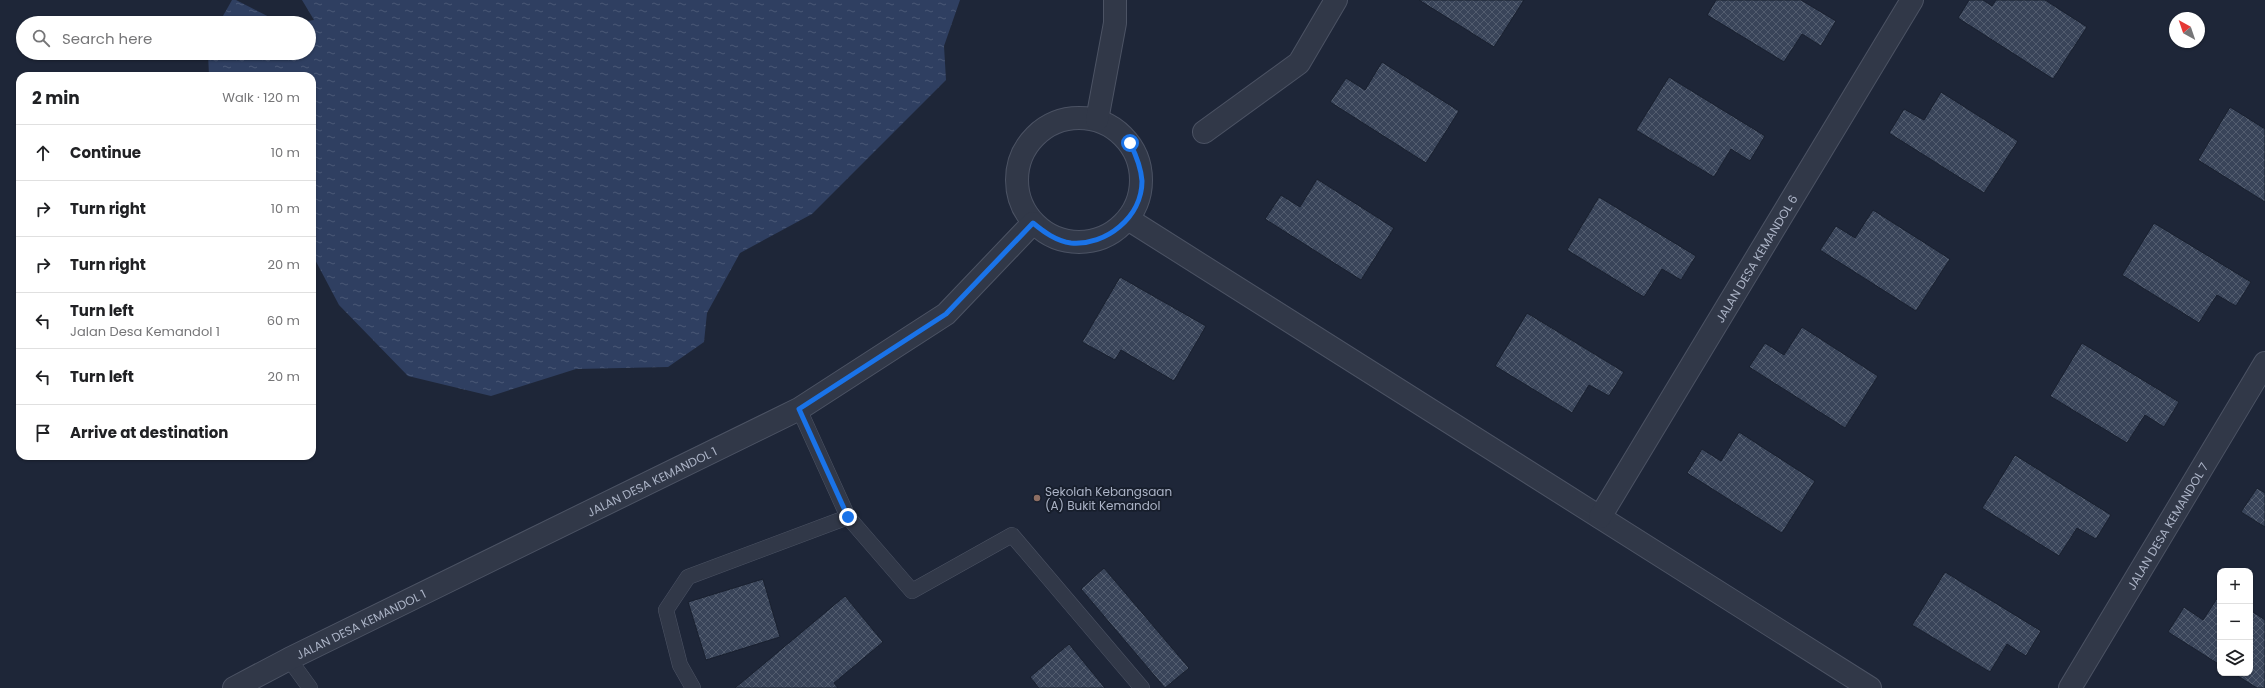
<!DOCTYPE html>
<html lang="en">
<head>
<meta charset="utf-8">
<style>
  body { margin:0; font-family:Poppins,sans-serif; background:#f6f6f6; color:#202124 }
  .controls { position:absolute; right:12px; bottom:12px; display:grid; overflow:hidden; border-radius:8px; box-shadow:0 1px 3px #0004 }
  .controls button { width:36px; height:36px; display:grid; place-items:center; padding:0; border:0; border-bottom:1px solid #e0e0e0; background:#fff; color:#202124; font:20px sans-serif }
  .compass { position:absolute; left:2169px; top:12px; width:36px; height:36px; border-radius:50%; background:#fff; box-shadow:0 1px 3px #0004; rotate:320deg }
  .stop { position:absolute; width:12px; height:12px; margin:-9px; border:3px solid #1a73e8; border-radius:50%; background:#fff }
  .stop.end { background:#1a73e8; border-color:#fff; box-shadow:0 1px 4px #0008 }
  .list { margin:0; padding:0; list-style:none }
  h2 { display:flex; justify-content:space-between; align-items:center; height:52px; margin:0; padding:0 16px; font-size:17px }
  h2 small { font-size:13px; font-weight:400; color:#757577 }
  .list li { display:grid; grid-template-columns:26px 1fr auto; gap:12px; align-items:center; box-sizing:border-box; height:56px; padding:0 16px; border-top:1px solid #e0e0e0 }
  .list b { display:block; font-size:15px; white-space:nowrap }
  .list p { margin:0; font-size:13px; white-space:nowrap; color:#757577 }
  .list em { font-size:13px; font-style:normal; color:#757577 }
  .icon { flex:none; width:22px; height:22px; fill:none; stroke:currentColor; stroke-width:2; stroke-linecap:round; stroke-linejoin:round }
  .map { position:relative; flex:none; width:2265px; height:688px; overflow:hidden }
  .search { position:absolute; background:#fff; box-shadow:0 1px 3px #0004; left:16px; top:16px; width:300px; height:44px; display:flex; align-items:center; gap:10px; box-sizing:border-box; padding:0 14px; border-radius:22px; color:#757577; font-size:15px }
  .panel { position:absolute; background:#fff; box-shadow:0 1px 3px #0004; left:16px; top:72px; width:300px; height:388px; border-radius:12px }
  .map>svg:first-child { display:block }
  .water { fill:url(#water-ripples) }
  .building { fill:url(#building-cross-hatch); stroke:#19202f }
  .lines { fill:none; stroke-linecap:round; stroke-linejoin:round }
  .service-casing { stroke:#4c5364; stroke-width:16 }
  .minor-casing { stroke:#4c5364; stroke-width:24 }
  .service { stroke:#313848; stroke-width:15 }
  .minor { stroke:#313848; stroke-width:22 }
  .route { stroke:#1a73e8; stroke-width:5 }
  .education-dot { fill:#8d6e63; stroke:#171e2c; stroke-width:1.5 }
  .labels { text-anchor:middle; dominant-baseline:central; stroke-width:3.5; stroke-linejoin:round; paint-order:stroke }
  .street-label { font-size:12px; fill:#abb3c6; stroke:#171e2c }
  .poi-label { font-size:12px; fill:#abb3c6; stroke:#171e2c; text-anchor:start }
</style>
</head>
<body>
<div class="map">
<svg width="2265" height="688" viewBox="0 0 2265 688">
  <defs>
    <pattern id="water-ripples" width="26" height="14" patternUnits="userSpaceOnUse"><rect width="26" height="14" fill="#2f3f61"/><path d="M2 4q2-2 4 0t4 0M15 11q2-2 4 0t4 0" fill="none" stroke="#4a5876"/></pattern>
    <pattern id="building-cross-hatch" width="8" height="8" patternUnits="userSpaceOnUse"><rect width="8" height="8" fill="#394459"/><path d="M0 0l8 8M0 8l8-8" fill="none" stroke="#535d6f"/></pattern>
  </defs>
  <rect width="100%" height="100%" fill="#1e2638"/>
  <g class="water">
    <path d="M 232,0 L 236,0 L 281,23 L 219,23 Z"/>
    <path d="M 302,0 L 960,0 L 944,46 L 946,80 L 812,214 L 740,253 L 707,313 L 704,342 L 668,367 L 576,369 L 491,396 L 408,376 L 339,305 L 312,254 L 312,76 L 209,76 L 208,53 L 309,53 L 309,23 L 296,23 L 314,20 Z"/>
  </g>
  <g class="building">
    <path d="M 1419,0 L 1524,0 L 1494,47 Z"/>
    <path d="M 1716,0 L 1801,0 L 1836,21 L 1821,46 L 1802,34 L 1784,62 L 1707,15 Z"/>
    <path d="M 1969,0 L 1983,0 L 1992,6 L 1996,0 L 2045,0 L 2087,27 L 2053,79 L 1958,18 Z"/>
    <path d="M 1382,62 L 1459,111 L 1426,163 L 1330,102 L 1346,78 L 1365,90 Z"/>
    <path d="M 1669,77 L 1765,136 L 1750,161 L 1731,149 L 1714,177 L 1636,130 Z"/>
    <path d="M 1941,92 L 2018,141 L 1984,193 L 1889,133 L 1904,109 L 1924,120 Z"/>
    <path d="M 2230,107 L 2265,129 L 2265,202 L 2198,160 Z"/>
    <path d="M 1317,179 L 1394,228 L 1361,280 L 1265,219 L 1281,195 L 1300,207 Z"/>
    <path d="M 1599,197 L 1696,256 L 1681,280 L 1662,269 L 1644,297 L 1567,250 Z"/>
    <path d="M 1873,210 L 1950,259 L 1916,311 L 1820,250 L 1836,226 L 1855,238 Z"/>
    <path d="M 2154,223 L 2251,282 L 2236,306 L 2217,295 L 2199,323 L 2122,275 Z"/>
    <path d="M 1120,277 L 1206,326 L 1174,381 L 1121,350 L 1115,360 L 1082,342 Z"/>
    <path d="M 1527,313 L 1624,372 L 1609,396 L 1589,385 L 1572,413 L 1495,366 Z"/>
    <path d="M 1802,327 L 1878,376 L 1845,428 L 1749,367 L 1765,343 L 1784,355 Z"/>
    <path d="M 2082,343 L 2179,402 L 2164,427 L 2145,415 L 2127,443 L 2050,396 Z"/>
    <path d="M 1739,432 L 1815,481 L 1782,533 L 1687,473 L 1702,449 L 1721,461 Z"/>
    <path d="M 2015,455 L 2111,515 L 2096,539 L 2077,528 L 2059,556 L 1982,508 Z"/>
    <path d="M 2257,488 L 2265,493 L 2265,527 L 2241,512 Z"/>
    <path d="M 1104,568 L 1189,668 L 1165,688 L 1081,589 Z"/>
    <path d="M 1945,572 L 2041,631 L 2026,656 L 2007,644 L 1990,672 L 1912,625 Z"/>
    <path d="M 763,579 L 780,637 L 706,660 L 688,602 Z"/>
    <path d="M 2220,594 L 2220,665 L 2168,632 L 2184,607 L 2203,620 Z"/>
    <path d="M 845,596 L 883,642 L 834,683 L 838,688 L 735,688 Z"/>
    <path d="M 2250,610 L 2265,620 L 2265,688 L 2257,688 L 2233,673 L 2250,673 Z"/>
    <path d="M 1069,644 L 1105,688 L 1039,688 L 1030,677 Z"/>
  </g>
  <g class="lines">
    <g class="service-casing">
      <g id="service">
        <path d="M 848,517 L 912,591 L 1012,535 L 1142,688"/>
        <path d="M 289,659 L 310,688"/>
        <path d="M 693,688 L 680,665 L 666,610 L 688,577 L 848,517 L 799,409"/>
      </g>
    </g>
    <g class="minor-casing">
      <g id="minor">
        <circle cx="1079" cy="180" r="62"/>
        <path d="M 1097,120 L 1115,23 L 1115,0"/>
        <path d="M 1204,132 L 1299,63 L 1336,0"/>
        <path d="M 1128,219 L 1870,688"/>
        <path id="s1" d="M 1600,517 L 1912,0"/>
        <path id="s2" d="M 234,688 L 289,659 L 799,409 L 946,314 L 1033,223"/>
        <path id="s3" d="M 2070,688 L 2265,363"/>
      </g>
    </g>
    <use href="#service" class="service"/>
    <use href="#minor" class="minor"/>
  </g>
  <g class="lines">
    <path class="route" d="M 848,517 L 799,409 L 946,314 L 1033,223 C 1044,232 1056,241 1071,243 C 1106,246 1142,217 1142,181 C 1141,167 1136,155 1130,143"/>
  </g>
  <circle class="education-dot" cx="1037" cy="498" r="4"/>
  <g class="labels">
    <g class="street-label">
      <text stroke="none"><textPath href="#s1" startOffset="302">JALAN DESA KEMANDOL 6</textPath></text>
      <text stroke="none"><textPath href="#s2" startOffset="466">JALAN DESA KEMANDOL 1</textPath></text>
      <text stroke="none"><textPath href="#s3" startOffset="189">JALAN DESA KEMANDOL 7</textPath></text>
      <text stroke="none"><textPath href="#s2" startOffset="142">JALAN DESA KEMANDOL 1</textPath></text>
    </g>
    <g class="poi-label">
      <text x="1045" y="491">Sekolah Kebangsaan<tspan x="1045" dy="14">(A) Bukit Kemandol</tspan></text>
    </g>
  </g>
</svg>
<div class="controls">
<button>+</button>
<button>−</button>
<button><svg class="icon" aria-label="layers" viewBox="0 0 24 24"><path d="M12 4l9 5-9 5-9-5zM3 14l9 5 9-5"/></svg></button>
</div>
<svg class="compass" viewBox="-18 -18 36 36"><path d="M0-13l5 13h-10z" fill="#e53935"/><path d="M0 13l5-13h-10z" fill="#757577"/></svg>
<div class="stop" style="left:1130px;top:143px"></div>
<div class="stop end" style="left:848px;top:517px"></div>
<div class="search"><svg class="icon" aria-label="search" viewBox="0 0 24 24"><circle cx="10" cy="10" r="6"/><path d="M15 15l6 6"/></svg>Search here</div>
<section class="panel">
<h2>2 min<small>Walk · 120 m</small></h2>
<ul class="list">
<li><svg class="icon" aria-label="ahead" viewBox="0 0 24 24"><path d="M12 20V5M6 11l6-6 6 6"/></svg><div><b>Continue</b></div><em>10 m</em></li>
<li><svg class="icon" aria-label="right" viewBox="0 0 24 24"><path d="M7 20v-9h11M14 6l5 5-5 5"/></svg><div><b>Turn right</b></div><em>10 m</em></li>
<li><svg class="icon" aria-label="right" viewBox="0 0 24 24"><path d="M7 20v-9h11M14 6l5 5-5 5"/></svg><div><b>Turn right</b></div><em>20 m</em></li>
<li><svg class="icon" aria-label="left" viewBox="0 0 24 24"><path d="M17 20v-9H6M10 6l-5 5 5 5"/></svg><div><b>Turn left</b><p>Jalan Desa Kemandol 1</p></div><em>60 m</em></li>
<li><svg class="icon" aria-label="left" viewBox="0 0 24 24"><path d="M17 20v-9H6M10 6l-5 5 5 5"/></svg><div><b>Turn left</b></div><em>20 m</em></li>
<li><svg class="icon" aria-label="arrive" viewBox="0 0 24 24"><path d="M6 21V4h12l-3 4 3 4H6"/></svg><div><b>Arrive at destination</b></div></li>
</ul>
</section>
</div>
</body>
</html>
